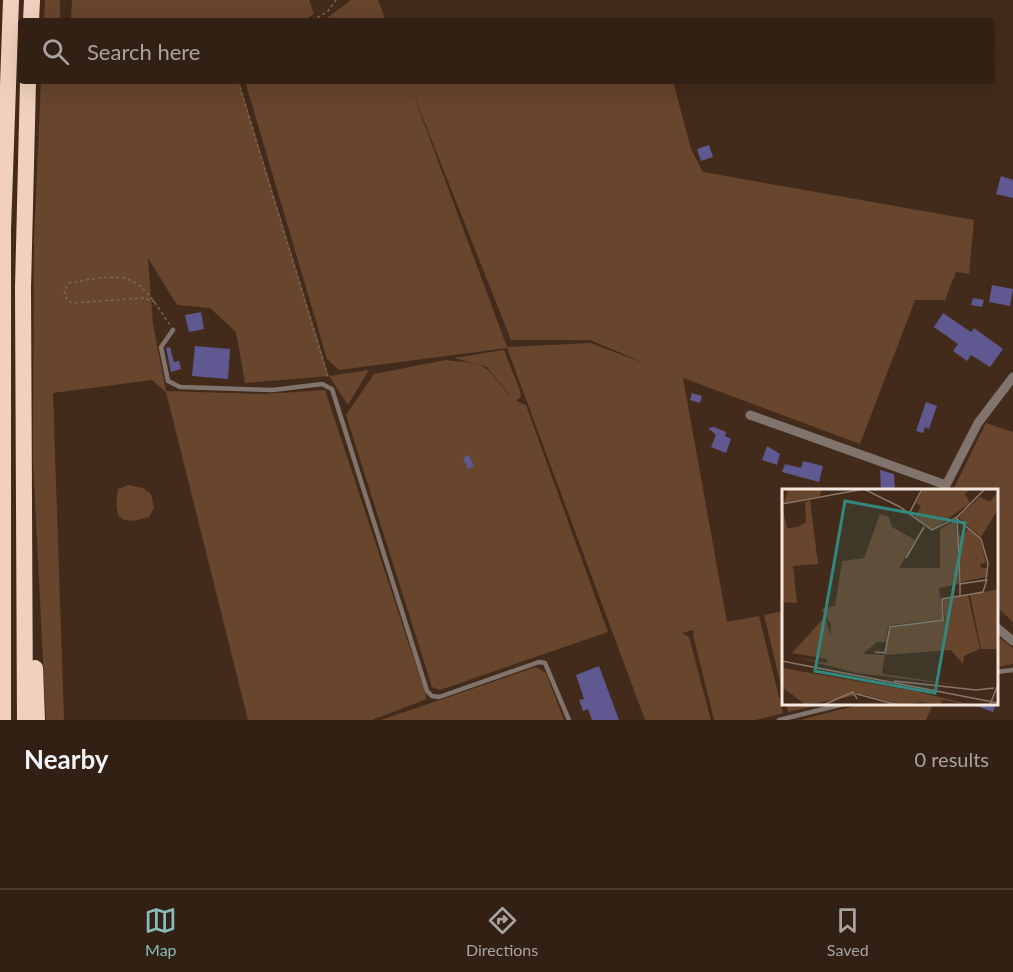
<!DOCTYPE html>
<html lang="en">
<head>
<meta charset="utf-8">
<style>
  body { margin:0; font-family:Lato,sans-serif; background:#3a281d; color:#f1f3f6 }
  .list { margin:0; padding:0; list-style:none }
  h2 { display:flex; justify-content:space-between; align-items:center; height:78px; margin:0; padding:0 24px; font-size:26px }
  h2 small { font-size:20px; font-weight:400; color:#a8a3a0 }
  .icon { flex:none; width:33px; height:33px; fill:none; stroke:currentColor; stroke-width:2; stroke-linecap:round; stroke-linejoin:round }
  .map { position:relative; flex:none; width:1013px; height:720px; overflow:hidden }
  .search { position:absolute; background:#322014; box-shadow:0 6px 24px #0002; left:18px; right:18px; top:18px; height:66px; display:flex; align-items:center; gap:15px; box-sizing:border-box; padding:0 21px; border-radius:6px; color:#a8a3a0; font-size:22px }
  .sheet { height:168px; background:#322014 }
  nav { display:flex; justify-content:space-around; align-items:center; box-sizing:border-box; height:84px; border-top:2px solid #4d3e34; background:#322014; font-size:16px; color:#a8a3a0 }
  nav a { display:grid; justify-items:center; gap:3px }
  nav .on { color:#8bbbb9 }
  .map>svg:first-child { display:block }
  .green { fill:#68452d; fill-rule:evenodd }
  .building { fill:#5f5891 }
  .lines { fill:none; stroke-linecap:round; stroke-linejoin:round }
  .path { stroke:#7c6859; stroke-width:1.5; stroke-dasharray:3 3; stroke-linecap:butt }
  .lane { stroke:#81746c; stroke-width:4.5 }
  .street { stroke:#81746c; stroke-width:9 }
  .highway { stroke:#f1d1bd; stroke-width:16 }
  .inset-road { fill:none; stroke:#8a7668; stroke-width:1.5 }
  .view { fill:#32877e; fill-opacity:0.15; stroke:#32877e; stroke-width:3 }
  .inset-edge { fill:none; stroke:#f6e7dc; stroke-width:3 }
</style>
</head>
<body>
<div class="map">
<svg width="1013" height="720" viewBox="0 0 1013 720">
  <rect width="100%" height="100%" fill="#422b1a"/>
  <g class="green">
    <path d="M 45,0 L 60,0 L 60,21 L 44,21 Z"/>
    <path d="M 72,0 L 309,0 L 314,14 L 303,21 L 71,21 Z"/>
    <path d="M 351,0 L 378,0 L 386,21 L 323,21 Z"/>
    <path d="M 41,81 L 239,81 L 329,376 L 369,370 L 348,405 L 329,376 L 245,383 L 236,332 L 210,308 L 177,305 L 148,258 L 153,324 L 166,391 L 264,394 L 325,390 L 427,699 L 372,720 L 248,720 L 166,392 L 152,380 L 53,393 L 64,720 L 46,720 L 33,461 L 34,239 Z"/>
    <path d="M 245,81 L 673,81 L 691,149 L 703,172 L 974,220 L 969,274 L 956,272 L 945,300 L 915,300 L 860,444 L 683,378 L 727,622 L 759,616 L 783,713 L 756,720 L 714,720 L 693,635 L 694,630 L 682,633 L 689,637 L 711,720 L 645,720 L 507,348 L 339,370 L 327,359 ZM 411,88 L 511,340 L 590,340 L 647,364 L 590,343 L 507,347 Z"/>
    <path d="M 504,350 L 520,391 L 521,397 L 515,401 L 487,367 L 454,358 Z"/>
    <path d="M 446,360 C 460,362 477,361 488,370 C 502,383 507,399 526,405 L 608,632 L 440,690 L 432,687 L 346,415 L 374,374 Z"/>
    <path d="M 986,423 L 1013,432 L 1013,622 L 997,607 L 996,490 L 953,490 Z"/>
    <path d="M 128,485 L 143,488 L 151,494 L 154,508 L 149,517 C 120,526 113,519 118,489 Z"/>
    <path d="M 783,611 L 784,611 L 783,694 L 764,615 Z"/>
    <path d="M 996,635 L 1013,648 L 1013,664 L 997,667 Z"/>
    <path d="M 536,667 L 546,673 L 564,720 L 381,720 Z"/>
    <path d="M 786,704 L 824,704 L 788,712 Z"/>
    <path d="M 862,704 L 933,704 L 926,720 L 800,720 Z"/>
  </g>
  <g class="building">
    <path d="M 709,145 L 713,157 L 701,161 L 697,149 Z"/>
    <path d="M 1001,176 L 1013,180 L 1013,198 L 996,194 Z"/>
    <path d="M 992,285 L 1013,289 L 1010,306 L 989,302 Z"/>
    <path d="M 973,298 L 984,300 L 982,307 L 971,305 Z"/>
    <path d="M 201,312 L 204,329 L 189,332 L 185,315 Z"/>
    <path d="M 943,313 L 971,332 L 974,328 L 1003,349 L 990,367 L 971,355 L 967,361 L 953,351 L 958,344 L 934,327 Z"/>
    <path d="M 195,346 L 230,349 L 228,379 L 192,376 Z"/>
    <path d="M 170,347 L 174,362 L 179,361 L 181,369 L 171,372 L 166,348 Z"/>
    <path d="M 692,393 L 702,396 L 700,403 L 690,400 Z"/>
    <path d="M 926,402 L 937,406 L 929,429 L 925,427 L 923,433 L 916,431 Z"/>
    <path d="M 714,427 L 726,432 L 725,436 L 731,439 L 726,453 L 711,447 L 716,435 L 708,428 Z"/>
    <path d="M 767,446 L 780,454 L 777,465 L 762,460 Z"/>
    <path d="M 469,455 L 474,466 L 468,469 L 463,458 Z"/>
    <path d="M 803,461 L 823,466 L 819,482 L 782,472 L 785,464 L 801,468 Z"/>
    <path d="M 880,470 L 894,474 L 895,490 L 881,490 Z"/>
    <path d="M 599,666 L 619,720 L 592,720 L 588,709 L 583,711 L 579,700 L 584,699 L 576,675 Z"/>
    <path d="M 972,704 L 996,704 L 993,712 Z"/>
  </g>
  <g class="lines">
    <g class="path">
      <path d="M 312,21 L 328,11 L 336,0"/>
      <path d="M 238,81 L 329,380"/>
      <path d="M 155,302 L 144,298 L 72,303 L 67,300 L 64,291 L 69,283 C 130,272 136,272 169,324"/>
    </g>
    <g class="lane">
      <path d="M 173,330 L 161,347 L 168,381 L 180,387 L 273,390 L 322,384 L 332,389 L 427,691 L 432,696 L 439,697 L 539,662 L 545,663 L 569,720"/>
      <path d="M 996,672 L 1013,670"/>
      <path d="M 779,720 L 844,704"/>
    </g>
    <g class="street">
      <path d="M 750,415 L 946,485"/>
      <path d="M 944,489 L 978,423 L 1013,377"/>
      <path d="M 996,627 L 1013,641"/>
    </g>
    <g class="highway">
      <path d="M 31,21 L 32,0"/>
      <path d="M 35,668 L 37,720"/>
      <path d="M 3,720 L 3,229 L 11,0"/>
      <path d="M 25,720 L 23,288 L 28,81"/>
    </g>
  </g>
  <g transform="translate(782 489)">
    <rect width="216" height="216" fill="#422b1a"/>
    <path d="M 6,0 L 40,0 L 38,7 L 2,14 ZM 141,0 L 188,0 L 183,5 L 188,14 L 150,41 L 133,29 L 139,17 L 134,14 ZM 216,2 L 216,20 L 199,48 L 176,28 L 198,8 L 208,13 ZM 28,11 L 36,75 L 11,77 L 15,114 L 0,113 L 0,16 L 5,39 L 16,38 L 24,33 L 23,13 ZM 98,25 L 107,28 L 110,38 L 133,51 L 117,79 L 158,79 L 158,40 L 174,31 L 177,95 L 157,99 L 161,130 L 111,136 L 106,138 L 104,153 L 95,153 L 81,165 L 103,166 L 108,139 L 163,131 L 161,111 L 186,106 L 198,160 L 182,167 L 181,175 L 169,161 L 103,166 L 100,185 L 184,197 L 74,184 L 17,169 L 45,174 L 45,170 L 10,164 L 40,131 L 44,130 L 48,147 L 49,135 L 39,120 L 53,117 L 60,72 L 82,69 ZM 187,38 L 198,50 L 204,74 L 198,75 L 199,79 L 205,79 L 204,88 L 179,93 L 175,45 L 181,48 ZM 216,100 L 216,160 L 199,160 L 188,106 ZM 0,179 L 138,203 L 189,216 L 160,211 L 158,216 L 139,213 L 120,216 L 81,205 L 24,216 L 0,198 Z" fill="#68452d"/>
    <path class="inset-road" d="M 0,15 L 82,0 L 118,18 L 150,41 L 174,29 L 203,0M 127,25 L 140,0M 175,29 L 178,95M 124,69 L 142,38M 178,107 L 201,103 L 205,90M 93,163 L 103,164 L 108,138 L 161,131 L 160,110 L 178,107 L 178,95 L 204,91 L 206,74 L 199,50 L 174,29M 0,172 L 216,214M 112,192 L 194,201 L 212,199M 75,205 L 116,216M 41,216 L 71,203 L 75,210M 208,216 L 216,195"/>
    <path class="view" d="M 63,12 L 183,34 L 153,204 L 33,182 Z"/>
    <rect width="216" height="216" class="inset-edge"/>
  </g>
</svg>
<div class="search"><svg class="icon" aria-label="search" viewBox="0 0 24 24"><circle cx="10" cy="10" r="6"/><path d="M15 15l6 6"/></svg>Search here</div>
</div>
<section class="sheet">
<h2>Nearby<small>0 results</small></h2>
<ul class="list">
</ul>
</section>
<nav>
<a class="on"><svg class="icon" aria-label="map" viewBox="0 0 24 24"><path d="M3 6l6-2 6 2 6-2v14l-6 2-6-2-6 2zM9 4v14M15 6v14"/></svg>Map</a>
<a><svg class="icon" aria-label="directions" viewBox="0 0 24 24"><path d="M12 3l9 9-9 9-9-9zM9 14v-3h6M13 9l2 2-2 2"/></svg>Directions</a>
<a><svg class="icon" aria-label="saved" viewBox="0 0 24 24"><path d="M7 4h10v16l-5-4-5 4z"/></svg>Saved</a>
</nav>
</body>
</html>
